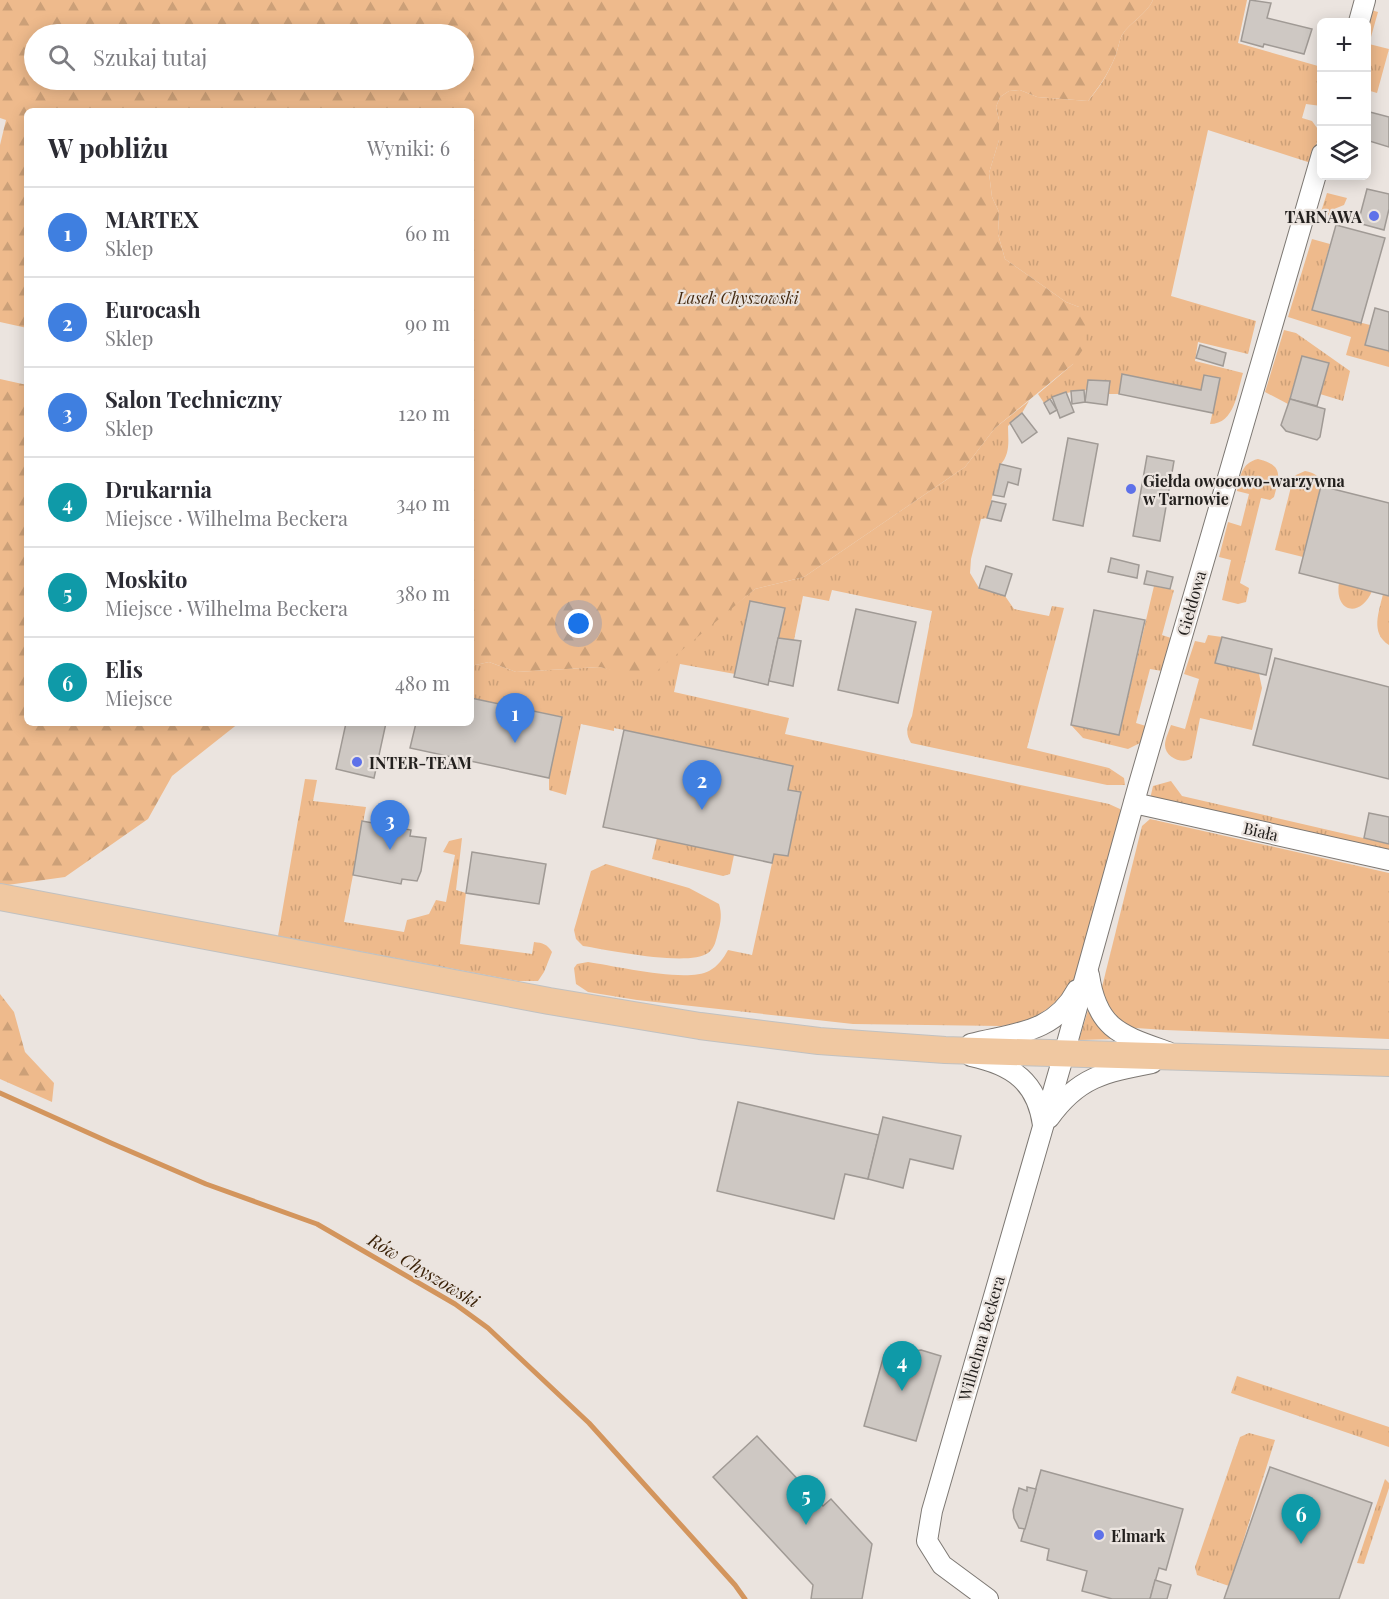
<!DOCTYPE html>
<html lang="pl">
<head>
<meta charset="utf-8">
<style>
  body { margin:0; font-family:"Playfair Display",serif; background:#f2f2f3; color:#2b2b33 }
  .controls { position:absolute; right:18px; top:18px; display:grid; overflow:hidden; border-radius:9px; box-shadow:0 3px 15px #0003 }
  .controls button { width:54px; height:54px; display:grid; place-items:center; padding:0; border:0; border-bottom:2px solid #e1e1e2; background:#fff; color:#2b2b33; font:30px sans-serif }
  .you { position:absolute; left:579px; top:624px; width:21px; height:21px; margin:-15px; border:4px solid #fff; border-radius:50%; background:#1a73e8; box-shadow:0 0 0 9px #1a73e833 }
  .badge { display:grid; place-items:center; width:39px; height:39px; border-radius:50%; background:#db2777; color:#fff; font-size:20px; font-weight:700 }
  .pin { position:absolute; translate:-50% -50px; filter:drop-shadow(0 2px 3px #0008) }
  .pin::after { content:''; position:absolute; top:32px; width:21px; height:18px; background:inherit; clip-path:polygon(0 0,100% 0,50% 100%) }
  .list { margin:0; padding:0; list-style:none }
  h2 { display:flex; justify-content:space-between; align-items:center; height:78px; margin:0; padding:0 24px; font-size:26px }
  h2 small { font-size:20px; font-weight:400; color:#7c7c81 }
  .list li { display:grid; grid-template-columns:39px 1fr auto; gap:18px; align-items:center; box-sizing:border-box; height:90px; padding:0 24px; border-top:2px solid #e1e1e2 }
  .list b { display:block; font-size:22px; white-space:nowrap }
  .list p { margin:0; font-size:20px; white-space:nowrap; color:#7c7c81 }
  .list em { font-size:20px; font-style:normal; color:#7c7c81 }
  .icon { flex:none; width:33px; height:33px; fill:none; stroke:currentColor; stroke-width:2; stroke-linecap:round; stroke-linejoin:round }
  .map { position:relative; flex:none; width:1389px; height:1599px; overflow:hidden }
  .search { position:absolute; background:#fff; box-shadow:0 3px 15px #0003; left:24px; top:24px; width:450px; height:66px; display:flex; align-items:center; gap:15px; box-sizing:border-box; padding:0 21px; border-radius:33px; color:#7c7c81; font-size:22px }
  .panel { position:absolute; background:#fff; box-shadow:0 3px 15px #0003; left:24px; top:108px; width:450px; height:618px; border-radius:9px }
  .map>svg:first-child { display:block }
  .grass { fill:url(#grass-tufts) }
  .forest { fill:url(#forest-firs); fill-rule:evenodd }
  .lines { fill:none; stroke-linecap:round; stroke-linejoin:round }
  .stream { stroke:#d3955d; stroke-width:5 }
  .building { fill:#cec8c3; stroke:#a09a95; stroke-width:1.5 }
  .minor-casing { stroke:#7d7873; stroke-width:22 }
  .major-casing { stroke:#c1c1c0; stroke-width:28 }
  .minor { stroke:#fff; stroke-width:20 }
  .major { stroke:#f0c8a1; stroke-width:26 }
  .poi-dot { fill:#5e71e9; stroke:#ebe4df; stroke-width:2 }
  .labels { text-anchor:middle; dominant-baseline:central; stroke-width:4.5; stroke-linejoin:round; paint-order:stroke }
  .poi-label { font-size:16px; font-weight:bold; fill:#23201e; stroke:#ebe4df; text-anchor:start }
  .park-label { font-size:16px; font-style:italic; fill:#452b12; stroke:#ebe4df }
  .street-label { font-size:16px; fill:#23201e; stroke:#ebe4df }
  .water-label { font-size:18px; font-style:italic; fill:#3c2309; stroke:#ebe4df }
</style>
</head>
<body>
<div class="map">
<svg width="1389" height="1599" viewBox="0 0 1389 1599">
  <defs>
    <pattern id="grass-tufts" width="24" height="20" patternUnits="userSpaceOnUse" patternTransform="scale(1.5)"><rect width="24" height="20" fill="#eeba8c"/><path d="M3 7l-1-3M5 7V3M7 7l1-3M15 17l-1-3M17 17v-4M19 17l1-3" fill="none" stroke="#cca078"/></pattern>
    <pattern id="forest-firs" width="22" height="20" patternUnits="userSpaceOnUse" patternTransform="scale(1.5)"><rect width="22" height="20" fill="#eeba8c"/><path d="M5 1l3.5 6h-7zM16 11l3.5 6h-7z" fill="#cca078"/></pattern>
  </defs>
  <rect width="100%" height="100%" fill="#ebe4df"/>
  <g class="grass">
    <path d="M 1153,0 L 1247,0 L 1238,43 L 1318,66 L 1321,57 L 1321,106 L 1306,104 L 1302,118 L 1312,121 L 1320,132 L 1311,163 L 1208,130 L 1171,296 L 1256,321 L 1248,354 L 1198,342 L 1195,361 L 1243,373 C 1237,392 1235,424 1210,424 L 1220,378 L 1205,375 L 1201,390 L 1123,374 L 1119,394 L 1108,394 L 1109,381 L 1088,380 L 1087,390 C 1071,391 1058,394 1044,403 L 1038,394 L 1073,364 L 1079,307 L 1066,302 L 1005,259 L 998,234 L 999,212 L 992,197 L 989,173 L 999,140 L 999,120 L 996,107 L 1000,97 L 1009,91 L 1020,90 L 1037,97 L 1088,101 C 1100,87 1108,74 1115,57 C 1118,50 1119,41 1122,35 C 1130,22 1147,14 1153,0 Z"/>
    <path d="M 1371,10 L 1378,12 L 1369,44 L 1389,49 L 1377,93 L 1367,90 L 1367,26 Z"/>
    <path d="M 1327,193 L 1347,198 L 1344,205 L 1334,209 L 1328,220 L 1319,218 Z"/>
    <path d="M 1312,239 L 1330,244 L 1312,310 L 1370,325 L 1365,344 L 1389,351 L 1389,367 L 1346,355 L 1351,337 L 1288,317 Z"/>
    <path d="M 1284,330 L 1296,333 L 1350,371 L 1343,401 L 1320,394 L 1328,363 L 1302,356 L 1288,404 L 1265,392 Z"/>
    <path d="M 1029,401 L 1022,413 L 1008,426 C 1008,439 1011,454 1000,465 L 987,518 L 981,519 L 971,559 L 970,573 L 979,588 L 1005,596 L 1014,609 L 1049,616 L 1052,606 L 1064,608 L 1027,748 L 1109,768 L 1124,778 L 1125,785 L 1107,785 L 911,743 C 905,733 907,727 912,716 L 932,611 L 832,590 L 829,601 L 803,596 L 794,640 L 778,638 L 750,601 L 735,674 L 680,664 L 674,692 L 789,718 L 785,734 L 1109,804 L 1120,809 L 1124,815 L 1080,970 C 1059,1004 1041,1020 1001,1026 L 853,1024 L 637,1000 L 588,992 L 576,984 L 574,968 L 577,964 L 588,962 C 616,966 686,983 709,971 C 718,966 723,959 728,950 L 752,955 L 774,854 L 788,855 L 801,793 L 788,790 L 793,766 L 624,730 L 614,728 L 614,731 L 581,724 L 566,795 L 549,790 L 549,778 L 562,717 L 471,698 L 471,666 L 489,662 L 516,672 L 600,667 L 618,671 L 725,613 L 755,589 L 804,577 L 965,467 L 995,428 Z"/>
    <path d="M 1258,459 C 1283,465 1280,475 1274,497 L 1270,500 L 1261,498 L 1240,583 L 1249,588 L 1246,602 L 1238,604 L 1222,600 L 1231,560 L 1219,557 L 1228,522 L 1241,526 L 1249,494 L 1237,491 C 1240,477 1241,463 1258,459 Z"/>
    <path d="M 1305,471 C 1315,473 1320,476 1321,486 L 1303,557 L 1275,550 L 1293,479 L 1296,475 Z"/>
    <path d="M 1339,583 L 1372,591 C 1361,618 1334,613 1339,583 Z"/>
    <path d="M 1154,586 L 1174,590 L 1162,635 L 1171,638 L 1162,671 L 1150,669 L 1136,723 L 1146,726 L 1144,741 L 1128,749 L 1083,738 L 1071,725 L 1119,735 Z"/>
    <path d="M 1383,594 L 1389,596 L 1389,645 C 1370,633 1379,612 1383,594 Z"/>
    <path d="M 1208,635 L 1222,637 L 1216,663 L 1259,674 L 1262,688 L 1252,730 L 1200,718 L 1192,758 C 1184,765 1165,758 1165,745 C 1165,739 1169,731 1171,725 L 1185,729 L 1199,679 L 1184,674 L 1195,641 L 1205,643 Z"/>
    <path d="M 305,779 L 317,780 L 313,801 L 366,807 L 344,922 L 404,932 L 407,920 L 429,914 L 436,900 L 446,902 L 455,855 L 443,852 L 449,841 L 462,838 L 456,890 L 466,893 L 460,944 L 532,954 L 534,942 C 543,943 547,944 552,952 L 544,972 L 538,981 L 518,981 L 278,936 Z"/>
    <path d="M 1171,781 L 1182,796 L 1389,844 L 1389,855 L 1150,799 L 1153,786 Z"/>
    <path d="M 1150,819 L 1389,873 L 1389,1039 L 1165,1030 L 1136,1028 L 1118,1024 L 1100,995 L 1142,826 Z"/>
    <path d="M 657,838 L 734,855 L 730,874 L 723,876 L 652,859 Z"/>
    <path d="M 606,864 L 689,888 L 719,904 C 722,913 721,923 718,932 C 716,940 715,948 708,953 C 688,967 609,950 583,946 L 576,939 L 574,930 L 591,871 Z"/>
    <path d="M 1089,1007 C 1096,1021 1102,1031 1116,1039 L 1079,1040 Z"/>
    <path d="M 1237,1376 L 1389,1427 L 1389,1447 L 1231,1393 Z"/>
    <path d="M 1249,1433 L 1275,1440 L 1229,1586 L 1197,1575 L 1195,1567 L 1240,1437 Z"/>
    <path d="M 1385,1479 L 1389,1483 L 1389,1488 L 1364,1564 L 1357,1563 Z"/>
  </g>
  <g class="forest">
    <path d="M 0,0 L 1153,0 C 1147,14 1130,22 1122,35 C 1119,41 1118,50 1115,57 C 1108,74 1099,87 1088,101 L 1037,97 L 1020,90 L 1009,91 L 1000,97 L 996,107 L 999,120 L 999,140 L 989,173 L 992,197 L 999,212 L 998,234 L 1005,259 L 1066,302 L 1079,307 L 1086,319 L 1086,345 L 1073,364 L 995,428 L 965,467 L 804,577 L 755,589 L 646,680 L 600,667 L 516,672 L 489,662 L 471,666 L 471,111 L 27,111 L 27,328 L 0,322 L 0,145 L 6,120 L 0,118 ZM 34,34 L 464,34 L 464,80 L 34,80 Z"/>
    <path d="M 0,379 L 27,385 L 27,723 L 239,723 L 172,776 L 148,819 L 65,877 L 0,886 Z"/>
    <path d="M 0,994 L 14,1012 L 25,1052 L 54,1083 L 52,1102 L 0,1079 Z"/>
  </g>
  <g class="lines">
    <path class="stream" d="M 0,1093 L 111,1143 L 206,1184 L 317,1224 L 455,1304 L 488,1328 L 589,1423 L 735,1585 L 745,1599"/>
  </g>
  <g class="building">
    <path d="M 1250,0 L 1271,3 L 1267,18 L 1312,29 L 1304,54 L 1264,44 L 1263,47 L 1241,41 Z"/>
    <path d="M 1366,111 L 1389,117 L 1389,147 L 1366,140 Z"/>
    <path d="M 1367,189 L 1389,194 L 1389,209 L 1384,230 L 1358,223 Z"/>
    <path d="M 1336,225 L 1385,238 L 1361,323 L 1312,310 Z"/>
    <path d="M 1375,308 L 1389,312 L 1389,351 L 1365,345 Z"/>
    <path d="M 1200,345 L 1226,353 L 1223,366 L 1196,358 Z"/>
    <path d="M 1302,356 L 1329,363 L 1317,406 L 1290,399 Z"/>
    <path d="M 1122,374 L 1201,390 L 1204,375 L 1220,378 L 1213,413 L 1119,394 Z"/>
    <path d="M 1088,380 L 1110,381 L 1107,405 L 1085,402 Z"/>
    <path d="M 1084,390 L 1085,402 L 1072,404 L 1071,391 Z"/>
    <path d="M 1066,392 L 1074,412 L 1060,418 L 1052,397 Z"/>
    <path d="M 1050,399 L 1057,410 L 1050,414 L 1044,403 Z"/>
    <path d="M 1290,399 L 1325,409 L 1320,437 L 1317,440 L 1286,431 L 1281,425 Z"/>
    <path d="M 1022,413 L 1037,432 L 1022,443 L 1010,423 Z"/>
    <path d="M 1068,438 L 1098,444 L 1083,526 L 1053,520 Z"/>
    <path d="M 1147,456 L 1174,461 L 1160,541 L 1133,536 Z"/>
    <path d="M 1000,464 L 1021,469 L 1018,485 L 1008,482 L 1004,497 L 993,495 Z"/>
    <path d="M 1321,486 L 1389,503 L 1389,596 L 1299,573 Z"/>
    <path d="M 992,501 L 1006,504 L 1001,521 L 987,518 Z"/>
    <path d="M 1111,558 L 1139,565 L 1137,578 L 1108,572 Z"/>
    <path d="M 986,566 L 1012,574 L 1005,596 L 979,588 Z"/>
    <path d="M 1147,571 L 1173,577 L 1170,589 L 1144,584 Z"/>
    <path d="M 750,601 L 785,608 L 768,685 L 734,677 Z"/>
    <path d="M 856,609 L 916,622 L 898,703 L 838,690 Z"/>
    <path d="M 1094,610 L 1145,620 L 1119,735 L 1071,725 Z"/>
    <path d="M 1222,637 L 1272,649 L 1266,675 L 1215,663 Z"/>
    <path d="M 778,638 L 801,641 L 793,686 L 769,681 Z"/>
    <path d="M 1275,658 L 1389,687 L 1389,779 L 1253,745 Z"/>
    <path d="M 471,698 L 562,717 L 549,778 L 410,748 L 416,723 L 471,723 Z"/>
    <path d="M 346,723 L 386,723 L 374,778 L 336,769 Z"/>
    <path d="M 624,730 L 793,766 L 788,790 L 801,792 L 788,856 L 774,854 L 772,863 L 603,827 Z"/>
    <path d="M 1369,813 L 1389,817 L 1389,844 L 1364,838 Z"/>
    <path d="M 362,821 L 411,830 L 410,836 L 426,838 L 421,871 L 417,881 L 402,879 L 401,884 L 353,875 Z"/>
    <path d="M 472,852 L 546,864 L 539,904 L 466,893 Z"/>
    <path d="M 738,1102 L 879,1135 L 868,1179 L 845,1174 L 834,1219 L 717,1191 Z"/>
    <path d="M 883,1117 L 961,1136 L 953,1169 L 910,1159 L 903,1188 L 868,1179 Z"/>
    <path d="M 921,1350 L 941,1356 L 916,1441 L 864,1426 L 884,1355 Z"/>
    <path d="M 757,1436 L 823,1506 L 831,1499 L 872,1544 L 862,1599 L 811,1599 L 813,1585 L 713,1477 Z"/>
    <path d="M 1270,1467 L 1372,1503 L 1339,1599 L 1224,1599 Z"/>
    <path d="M 1041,1470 L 1183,1509 L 1166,1570 L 1159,1568 L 1150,1599 L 1112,1599 L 1082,1591 L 1087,1571 L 1047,1560 L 1049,1549 L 1021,1541 Z"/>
    <path d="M 1027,1487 L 1036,1489 L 1025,1529 L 1019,1528 L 1014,1518 L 1013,1510 L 1019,1488 L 1027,1491 Z"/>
    <path d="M 1155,1580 L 1171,1585 L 1167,1599 L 1150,1599 Z"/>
  </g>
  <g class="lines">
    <g class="minor-casing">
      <g id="minor">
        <path d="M 1359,22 L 1365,0"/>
        <path d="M 1134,803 L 1389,860"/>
        <path d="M 1089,975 C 1097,1029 1120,1035 1168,1052"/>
        <path d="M 971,1044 C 1013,1033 1054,1034 1077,990"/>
        <path d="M 971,1056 C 1013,1065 1037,1082 1043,1125"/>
        <path d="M 1049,1118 C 1078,1077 1105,1072 1152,1063"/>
        <path d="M 988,1599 L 942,1565 L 927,1541 L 932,1511 L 1064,1054 L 1139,784 L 1322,154"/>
      </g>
    </g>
    <g class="major-casing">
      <path id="major" d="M 0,897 L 549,1001 L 700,1026 L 819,1041 L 945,1050 L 1389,1063"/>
    </g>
    <use href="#minor" class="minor"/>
    <use href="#major" class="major"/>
  </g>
  <g class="poi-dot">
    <circle cx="1374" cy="216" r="6"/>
    <circle cx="1131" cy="489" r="6"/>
    <circle cx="357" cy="762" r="6"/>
    <circle cx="1099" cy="1535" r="6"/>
  </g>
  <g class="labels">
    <g class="poi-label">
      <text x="1362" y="216" text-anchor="end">TARNAWA</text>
      <text x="1143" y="480">Giełda owocowo-warzywna<tspan x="1143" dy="18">w Tarnowie</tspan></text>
      <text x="369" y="762">INTER-TEAM</text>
      <text x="1111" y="1535">Elmark</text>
    </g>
    <g class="park-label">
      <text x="738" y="297">Lasek Chyszowski</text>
    </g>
    <g class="street-label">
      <text transform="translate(1191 603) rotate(-74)">Giełdowa</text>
      <text transform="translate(1261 831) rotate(13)">Biała</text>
      <text transform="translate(981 1338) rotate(-74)">Wilhelma Beckera</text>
    </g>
    <g class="water-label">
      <text transform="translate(424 1270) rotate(31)">Rów Chyszowski</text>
    </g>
  </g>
</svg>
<div class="controls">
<button>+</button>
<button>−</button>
<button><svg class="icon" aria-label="layers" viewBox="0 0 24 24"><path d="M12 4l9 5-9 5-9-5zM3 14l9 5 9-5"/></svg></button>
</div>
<div class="you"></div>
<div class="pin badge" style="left:515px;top:743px;background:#3f7fe0">1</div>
<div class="pin badge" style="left:702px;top:810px;background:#3f7fe0">2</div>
<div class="pin badge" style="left:390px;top:850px;background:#3f7fe0">3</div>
<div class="pin badge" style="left:902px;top:1391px;background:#0f9aa8">4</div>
<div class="pin badge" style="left:806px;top:1525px;background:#0f9aa8">5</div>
<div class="pin badge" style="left:1301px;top:1544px;background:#0f9aa8">6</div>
<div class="search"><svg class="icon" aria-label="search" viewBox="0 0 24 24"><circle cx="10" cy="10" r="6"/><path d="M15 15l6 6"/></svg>Szukaj tutaj</div>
<section class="panel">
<h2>W pobliżu<small>Wyniki: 6</small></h2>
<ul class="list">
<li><span class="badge" style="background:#3f7fe0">1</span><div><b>MARTEX</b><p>Sklep</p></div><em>60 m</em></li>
<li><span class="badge" style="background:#3f7fe0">2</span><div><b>Eurocash</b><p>Sklep</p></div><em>90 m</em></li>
<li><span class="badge" style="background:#3f7fe0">3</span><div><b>Salon Techniczny</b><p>Sklep</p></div><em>120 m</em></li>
<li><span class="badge" style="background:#0f9aa8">4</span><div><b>Drukarnia</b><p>Miejsce · Wilhelma Beckera</p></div><em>340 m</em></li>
<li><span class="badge" style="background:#0f9aa8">5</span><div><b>Moskito</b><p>Miejsce · Wilhelma Beckera</p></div><em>380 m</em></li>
<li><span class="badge" style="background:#0f9aa8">6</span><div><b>Elis</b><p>Miejsce</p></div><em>480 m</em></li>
</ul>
</section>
</div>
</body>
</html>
